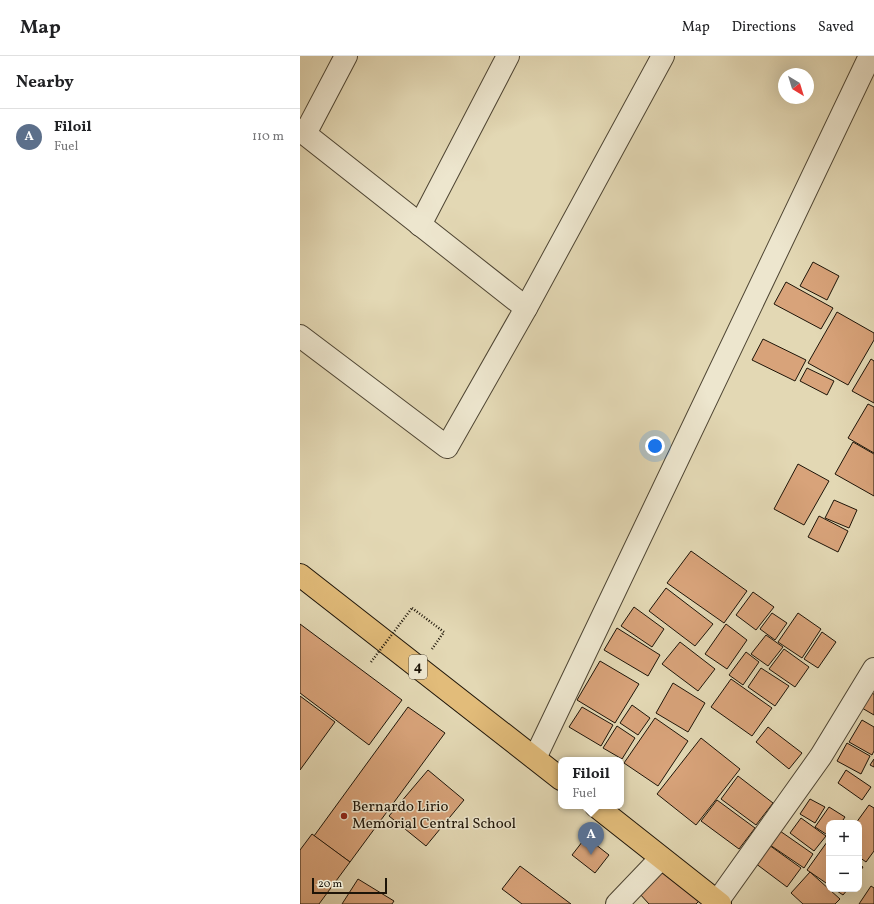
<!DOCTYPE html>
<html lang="en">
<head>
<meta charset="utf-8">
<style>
  body { margin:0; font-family:Vollkorn,serif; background:#f6f6f6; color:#202124 }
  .controls { position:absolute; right:12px; bottom:12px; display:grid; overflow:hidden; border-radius:8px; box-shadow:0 4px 16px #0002 }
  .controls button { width:36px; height:36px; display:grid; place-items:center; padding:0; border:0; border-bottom:1px solid #e0e0e0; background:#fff; color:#202124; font:20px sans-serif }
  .compass { position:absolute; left:478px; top:12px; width:36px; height:36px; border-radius:50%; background:#fff; box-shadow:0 4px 16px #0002; rotate:142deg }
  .scale { position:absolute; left:12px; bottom:10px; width:75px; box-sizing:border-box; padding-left:4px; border:2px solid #1d1408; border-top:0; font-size:11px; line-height:14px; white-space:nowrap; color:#1d1408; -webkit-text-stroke:3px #ede6ce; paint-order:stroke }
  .you { position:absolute; left:355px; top:390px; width:14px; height:14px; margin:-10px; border:3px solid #fff; border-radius:50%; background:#1a73e8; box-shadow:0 0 0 6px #1a73e833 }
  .badge { display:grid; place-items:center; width:26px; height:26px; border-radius:50%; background:#ea580c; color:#fff; font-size:13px; font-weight:700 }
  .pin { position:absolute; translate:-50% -33px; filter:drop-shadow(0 1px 2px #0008) }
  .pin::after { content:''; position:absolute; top:21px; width:14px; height:12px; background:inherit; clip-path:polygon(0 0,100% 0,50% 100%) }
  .popup { position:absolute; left:258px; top:701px; width:66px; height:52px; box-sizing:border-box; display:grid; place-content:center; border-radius:8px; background:#fff; filter:drop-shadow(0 1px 3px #0005); font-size:13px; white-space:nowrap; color:#757577 }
  .popup b { font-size:15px; color:#202124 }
  .popup::after { content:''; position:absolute; left:50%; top:100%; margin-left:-8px; border:8px solid transparent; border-top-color:#fff }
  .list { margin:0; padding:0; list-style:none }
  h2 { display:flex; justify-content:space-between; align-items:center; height:52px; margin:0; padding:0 16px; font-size:17px }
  h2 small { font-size:13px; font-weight:400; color:#757577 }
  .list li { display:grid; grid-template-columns:26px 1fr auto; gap:12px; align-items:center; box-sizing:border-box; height:56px; padding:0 16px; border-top:1px solid #e0e0e0 }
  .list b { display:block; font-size:15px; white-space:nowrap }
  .list p { margin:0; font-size:13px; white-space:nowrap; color:#757577 }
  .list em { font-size:13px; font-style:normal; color:#757577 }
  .map { position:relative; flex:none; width:574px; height:848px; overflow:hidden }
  header { display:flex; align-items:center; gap:24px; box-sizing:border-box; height:56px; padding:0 20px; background:#fff; border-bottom:1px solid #e0e0e0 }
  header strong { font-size:19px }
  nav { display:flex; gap:22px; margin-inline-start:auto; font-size:14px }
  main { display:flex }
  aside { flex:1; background:#fff }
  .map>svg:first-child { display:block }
  .building { fill:#d8a37a; stroke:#1d1408 }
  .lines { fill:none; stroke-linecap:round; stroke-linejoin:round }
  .street-casing { stroke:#4e4533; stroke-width:24 }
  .highway-casing { stroke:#1d1408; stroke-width:24 }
  .path { stroke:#1d1408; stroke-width:2.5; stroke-dasharray:1 2; stroke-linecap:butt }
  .street { stroke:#ede6ce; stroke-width:22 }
  .highway { stroke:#e2bc7a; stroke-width:22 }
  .path-bridge { stroke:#1d1408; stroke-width:2.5; stroke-dasharray:1 2; stroke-linecap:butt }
  .poi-dot { fill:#8f2418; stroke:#ede6ce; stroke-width:1.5 }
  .labels { text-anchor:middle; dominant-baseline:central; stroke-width:3; stroke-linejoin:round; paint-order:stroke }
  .shield { fill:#ede6ce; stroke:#5b5343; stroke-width:1 }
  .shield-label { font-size:14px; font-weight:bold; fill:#1d1408 }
  .poi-label { font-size:15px; fill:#1d1408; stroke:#ede6ce; text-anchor:start }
</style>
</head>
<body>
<header>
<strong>Map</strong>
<nav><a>Map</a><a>Directions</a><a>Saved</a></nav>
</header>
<main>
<aside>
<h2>Nearby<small></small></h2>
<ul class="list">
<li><span class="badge" style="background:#5c6f8a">A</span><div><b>Filoil</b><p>Fuel</p></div><em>110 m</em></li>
</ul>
</aside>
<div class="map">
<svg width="574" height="848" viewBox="0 0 574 848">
  <rect width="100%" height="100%" fill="#e3d8b4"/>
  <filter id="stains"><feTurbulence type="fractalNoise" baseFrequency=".005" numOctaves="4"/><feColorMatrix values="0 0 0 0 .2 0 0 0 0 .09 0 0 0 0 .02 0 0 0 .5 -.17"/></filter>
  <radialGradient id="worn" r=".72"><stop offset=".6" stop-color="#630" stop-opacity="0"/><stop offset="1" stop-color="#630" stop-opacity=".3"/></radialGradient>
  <g class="building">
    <path d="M 513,206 L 539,220 L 527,244 L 500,230 Z"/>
    <path d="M 486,226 L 533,252 L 521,273 L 474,248 Z"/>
    <path d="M 537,256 L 574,277 L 574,284 L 548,329 L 508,307 Z"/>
    <path d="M 463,283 L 506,304 L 495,325 L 452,304 Z"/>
    <path d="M 571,303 L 574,305 L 574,347 L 552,335 Z"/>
    <path d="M 507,312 L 534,325 L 527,339 L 500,325 Z"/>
    <path d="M 568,348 L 574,351 L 574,397 L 548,382 Z"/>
    <path d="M 553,386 L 574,398 L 574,440 L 535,418 Z"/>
    <path d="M 498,408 L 529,425 L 504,469 L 474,453 Z"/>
    <path d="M 534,444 L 557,454 L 549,472 L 525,462 Z"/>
    <path d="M 519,460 L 548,475 L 538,496 L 508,481 Z"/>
    <path d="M 391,495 L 447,535 L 424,567 L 367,527 Z"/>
    <path d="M 366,532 L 413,568 L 395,590 L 349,555 Z"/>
    <path d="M 453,536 L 474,551 L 456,574 L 436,559 Z"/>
    <path d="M 334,551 L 364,573 L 352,591 L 321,570 Z"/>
    <path d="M 472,557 L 487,567 L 475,584 L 460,573 Z"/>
    <path d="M 498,557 L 521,573 L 502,602 L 478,586 Z"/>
    <path d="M 0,568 L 102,644 L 69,689 L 0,637 Z"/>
    <path d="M 426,568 L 447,584 L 427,613 L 405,598 Z"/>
    <path d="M 317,572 L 360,599 L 348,620 L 304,594 Z"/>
    <path d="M 522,576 L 536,586 L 518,612 L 504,603 Z"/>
    <path d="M 466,579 L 483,591 L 468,610 L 451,598 Z"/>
    <path d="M 380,586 L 415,613 L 398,635 L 362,608 Z"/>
    <path d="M 484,593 L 509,611 L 495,631 L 469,613 Z"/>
    <path d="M 446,596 L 459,606 L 443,629 L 429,619 Z"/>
    <path d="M 300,605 L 339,628 L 315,667 L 277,644 Z"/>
    <path d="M 461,612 L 489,630 L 475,650 L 448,631 Z"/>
    <path d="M 431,623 L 472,652 L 452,680 L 411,651 Z"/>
    <path d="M 373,627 L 405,647 L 388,676 L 356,657 Z"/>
    <path d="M 571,637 L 574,638 L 574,659 L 562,652 Z"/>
    <path d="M 0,640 L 35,666 L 0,714 Z"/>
    <path d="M 332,649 L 350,662 L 338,679 L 320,667 Z"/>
    <path d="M 108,651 L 145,677 L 50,806 L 14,780 Z"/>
    <path d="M 282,651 L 313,669 L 301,690 L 269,671 Z"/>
    <path d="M 355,662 L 388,685 L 358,730 L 324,707 Z"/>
    <path d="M 562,664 L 574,671 L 574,695 L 572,699 L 549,686 Z"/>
    <path d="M 317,670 L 335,682 L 322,703 L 303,692 Z"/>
    <path d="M 468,671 L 502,697 L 489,713 L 456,686 Z"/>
    <path d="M 401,682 L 440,713 L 396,769 L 357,738 Z"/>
    <path d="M 547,687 L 570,700 L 561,718 L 537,705 Z"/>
    <path d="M 574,703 L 574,711 L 570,709 Z"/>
    <path d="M 128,714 L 164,744 L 126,790 L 89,760 Z"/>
    <path d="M 546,714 L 571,731 L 562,744 L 538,727 Z"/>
    <path d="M 438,720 L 473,747 L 456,769 L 421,743 Z"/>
    <path d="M 510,743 L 525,751 L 515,767 L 500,758 Z"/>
    <path d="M 417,744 L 455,772 L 439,793 L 401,765 Z"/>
    <path d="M 569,749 L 574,752 L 574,795 L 566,806 L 559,801 L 559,767 L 556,767 Z"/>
    <path d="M 529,751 L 545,761 L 541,767 L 529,767 L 529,780 L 515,771 Z"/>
    <path d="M 501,762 L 526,780 L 514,795 L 490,777 Z"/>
    <path d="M 480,775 L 513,798 L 504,812 L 470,789 Z"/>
    <path d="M 12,778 L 50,806 L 19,848 L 0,848 L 0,794 Z"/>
    <path d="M 286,781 L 309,799 L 295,817 L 272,799 Z"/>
    <path d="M 527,786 L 529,787 L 529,829 L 507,814 Z"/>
    <path d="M 469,789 L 501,812 L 487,831 L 455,807 Z"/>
    <path d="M 559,808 L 563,811 L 559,817 Z"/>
    <path d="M 367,809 L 401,843 L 396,848 L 349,848 L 339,837 Z"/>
    <path d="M 220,810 L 271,848 L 222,848 L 202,833 Z"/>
    <path d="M 510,816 L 540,843 L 535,848 L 503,848 L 491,837 Z"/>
    <path d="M 58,823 L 94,845 L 92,848 L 42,848 Z"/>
    <path d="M 571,830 L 574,832 L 574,848 L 559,848 Z"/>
    <path d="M 534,833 L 548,833 L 543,839 Z"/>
  </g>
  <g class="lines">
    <g class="street-casing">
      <g id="street">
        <path d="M 0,74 L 226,252"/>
        <path d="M 5,78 L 46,0"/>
        <path d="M 120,169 L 208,0"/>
        <path d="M 0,280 L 147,391 L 226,252 L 363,0"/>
        <path d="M 235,702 L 570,0"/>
        <path d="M 417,846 L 521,700 L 574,613"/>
        <path d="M 317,848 L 361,802"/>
      </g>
    </g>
    <g class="highway-casing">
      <g id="highway">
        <path d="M 0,519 L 261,723"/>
        <path d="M 296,750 L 420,848"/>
      </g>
    </g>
    <path class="path" d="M 112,552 L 144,576 L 132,593"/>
    <use href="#street" class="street"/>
    <use href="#highway" class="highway"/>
    <path class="path-bridge" d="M 71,606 L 112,552"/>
  </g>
  <circle class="poi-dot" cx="44" cy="760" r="4"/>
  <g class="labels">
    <rect class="shield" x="109" y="599" width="18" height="24" rx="3"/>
    <g class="shield-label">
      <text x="118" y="611">4</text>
    </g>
    <g class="poi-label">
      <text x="52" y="751">Bernardo Lirio<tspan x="52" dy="17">Memorial Central School</tspan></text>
    </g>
  </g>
  <rect width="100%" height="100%" filter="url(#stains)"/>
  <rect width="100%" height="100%" fill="url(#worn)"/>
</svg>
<div class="controls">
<button>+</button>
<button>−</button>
</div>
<svg class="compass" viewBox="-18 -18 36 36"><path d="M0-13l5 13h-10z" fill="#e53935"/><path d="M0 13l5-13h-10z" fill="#757577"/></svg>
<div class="scale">20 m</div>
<div class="you"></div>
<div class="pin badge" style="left:291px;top:799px;background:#5c6f8a">A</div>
<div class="popup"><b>Filoil</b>Fuel</div>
</div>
</main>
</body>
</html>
